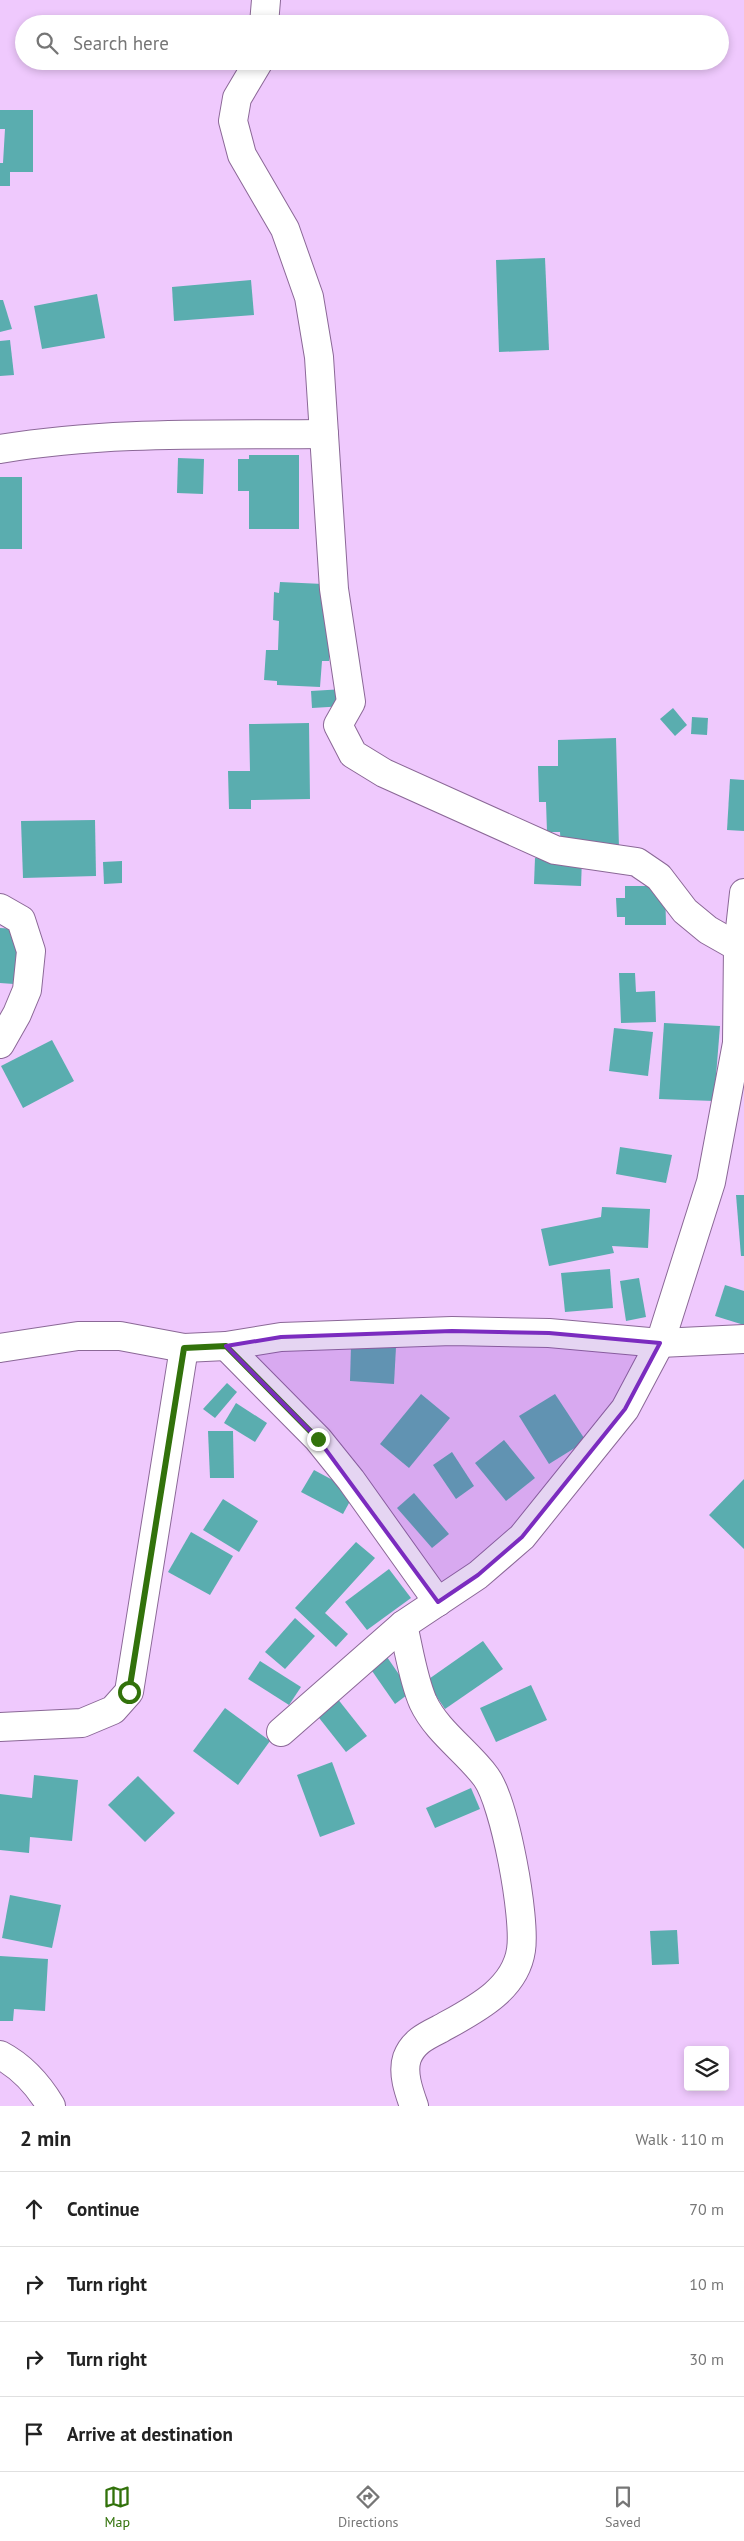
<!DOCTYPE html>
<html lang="en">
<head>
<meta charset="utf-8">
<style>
  body { margin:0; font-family:"PT Sans",sans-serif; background:#f2f2f2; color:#222 }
  .controls { position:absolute; right:15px; bottom:15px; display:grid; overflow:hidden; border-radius:5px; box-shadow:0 2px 8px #0003 }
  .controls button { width:45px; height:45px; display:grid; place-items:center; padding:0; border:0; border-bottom:1px solid #e0e0e0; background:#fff; color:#222; font:25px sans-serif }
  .stop { position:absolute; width:15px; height:15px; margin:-11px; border:4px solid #32720b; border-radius:50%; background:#fff }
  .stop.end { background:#32720b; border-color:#fff; box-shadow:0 1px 5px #0008 }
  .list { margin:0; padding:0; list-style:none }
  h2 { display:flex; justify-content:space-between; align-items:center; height:65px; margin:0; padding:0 20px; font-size:21px }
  h2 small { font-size:16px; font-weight:400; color:#767676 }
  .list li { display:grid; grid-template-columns:32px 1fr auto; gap:15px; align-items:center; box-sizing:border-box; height:75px; padding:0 20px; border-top:1px solid #e0e0e0 }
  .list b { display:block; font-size:19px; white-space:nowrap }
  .list em { font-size:16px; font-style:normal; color:#767676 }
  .icon { flex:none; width:28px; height:28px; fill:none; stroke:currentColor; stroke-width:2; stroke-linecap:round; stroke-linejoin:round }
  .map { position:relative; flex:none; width:744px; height:2106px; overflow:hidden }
  .search { position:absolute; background:#fff; box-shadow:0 2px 8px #0003; left:15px; right:15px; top:15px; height:55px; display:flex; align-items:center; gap:12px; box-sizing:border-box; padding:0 18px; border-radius:28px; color:#767676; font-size:19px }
  .sheet { height:365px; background:#fff }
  nav { display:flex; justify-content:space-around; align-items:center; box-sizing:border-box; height:70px; border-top:1px solid #e0e0e0; background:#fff; font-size:14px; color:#767676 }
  nav a { display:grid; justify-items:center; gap:2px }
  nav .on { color:#32720b }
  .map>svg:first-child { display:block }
  .building { fill:#5aadaf }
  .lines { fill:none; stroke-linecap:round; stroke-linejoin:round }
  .street-casing { stroke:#8b6897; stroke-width:30 }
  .street { stroke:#fff; stroke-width:28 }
  .route { stroke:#32720b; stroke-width:6 }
  .marked { fill:#7b2cbf; fill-opacity:0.2; stroke:#7b2cbf; stroke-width:4; stroke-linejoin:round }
</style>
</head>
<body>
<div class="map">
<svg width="744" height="2106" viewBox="0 0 744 2106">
  <rect width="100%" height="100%" fill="#efc9fd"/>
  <g class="building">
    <path d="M 0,110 L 33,110 L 33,172 L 10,172 L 10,186 L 0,186 L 0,163 L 3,163 L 5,129 L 0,129 Z"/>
    <path d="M 545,258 L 549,350 L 499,352 L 496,260 Z"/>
    <path d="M 251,280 L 254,315 L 174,321 L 172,287 Z"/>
    <path d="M 97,294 L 105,338 L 42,349 L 34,306 Z"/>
    <path d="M 0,300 L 3,300 L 12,329 L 0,332 Z"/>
    <path d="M 10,340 L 14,375 L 0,376 L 0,341 Z"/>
    <path d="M 249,455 L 299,455 L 299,529 L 249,529 L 249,491 L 238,491 L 238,459 L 249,459 Z"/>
    <path d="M 178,458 L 204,459 L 203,494 L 177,493 Z"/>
    <rect x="0" y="477" width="22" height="72"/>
    <path d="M 280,582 L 323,584 L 332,600 L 329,661 L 322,661 L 320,687 L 277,685 L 277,681 L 264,680 L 266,650 L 278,650 L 279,621 L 273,620 L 274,592 L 279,593 Z"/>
    <path d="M 344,689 L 345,706 L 312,708 L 311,691 Z"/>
    <path d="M 673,708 L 687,725 L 675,736 L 660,719 Z"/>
    <path d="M 692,717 L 708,718 L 707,735 L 691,734 Z"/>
    <path d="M 309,723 L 310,799 L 251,800 L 251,809 L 229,809 L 228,771 L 250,771 L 249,724 Z"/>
    <path d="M 616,738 L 619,848 L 561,849 L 560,832 L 547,832 L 546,802 L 539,802 L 538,766 L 558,766 L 558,740 Z"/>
    <path d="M 730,779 L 744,780 L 744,831 L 727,830 Z"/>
    <path d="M 95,820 L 96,876 L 23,878 L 21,821 Z"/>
    <path d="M 535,858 L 582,859 L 581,886 L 534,884 Z"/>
    <path d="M 122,861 L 122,883 L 104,884 L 103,862 Z"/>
    <path d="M 625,886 L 665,886 L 666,925 L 625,925 L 625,917 L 617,917 L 616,898 L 625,898 Z"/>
    <path d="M 0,928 L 18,929 L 14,984 L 0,983 Z"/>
    <path d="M 619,973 L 635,973 L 636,992 L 655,991 L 656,1022 L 621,1023 Z"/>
    <path d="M 664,1023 L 720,1026 L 714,1101 L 659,1099 Z"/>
    <path d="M 614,1028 L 653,1032 L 648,1076 L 609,1071 Z"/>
    <path d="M 52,1040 L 74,1081 L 23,1108 L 1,1066 Z"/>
    <path d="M 620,1147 L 672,1155 L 666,1183 L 616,1174 Z"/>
    <path d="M 736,1195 L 744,1195 L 744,1256 L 741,1256 Z"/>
    <path d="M 602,1207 L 650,1209 L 648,1248 L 612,1246 L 614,1253 L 549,1266 L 541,1229 L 601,1217 Z"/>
    <path d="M 610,1269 L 613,1308 L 565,1312 L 561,1273 Z"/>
    <path d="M 639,1278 L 646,1317 L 626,1321 L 620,1281 Z"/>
    <path d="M 725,1285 L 744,1291 L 744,1325 L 715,1316 Z"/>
    <path d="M 351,1345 L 396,1347 L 394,1384 L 350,1381 Z"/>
    <path d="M 227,1383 L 237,1392 L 215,1418 L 203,1409 Z"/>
    <path d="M 421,1394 L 450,1418 L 409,1468 L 380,1444 Z"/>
    <path d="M 555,1394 L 586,1441 L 549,1464 L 519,1416 Z"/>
    <path d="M 236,1403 L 267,1423 L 255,1442 L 224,1423 Z"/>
    <path d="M 208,1431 L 233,1431 L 234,1478 L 210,1478 Z"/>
    <path d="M 504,1440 L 535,1478 L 506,1501 L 475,1463 Z"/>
    <path d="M 452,1452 L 474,1486 L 456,1499 L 433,1465 Z"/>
    <path d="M 314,1470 L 355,1492 L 343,1514 L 301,1492 Z"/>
    <path d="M 744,1479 L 744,1549 L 709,1515 Z"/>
    <path d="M 414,1493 L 449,1534 L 432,1548 L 397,1508 Z"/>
    <path d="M 223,1499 L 258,1521 L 239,1552 L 203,1530 Z"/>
    <path d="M 191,1532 L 233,1556 L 210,1595 L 168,1572 Z"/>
    <path d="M 356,1542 L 375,1558 L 325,1613 L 348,1634 L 336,1647 L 295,1608 Z"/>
    <path d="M 389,1569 L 411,1598 L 367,1630 L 345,1602 Z"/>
    <path d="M 295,1618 L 315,1636 L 285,1669 L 265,1652 Z"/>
    <path d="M 483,1641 L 503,1669 L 445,1709 L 426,1681 Z"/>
    <path d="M 387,1657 L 411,1692 L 395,1704 L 370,1668 Z"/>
    <path d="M 260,1661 L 301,1687 L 289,1705 L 248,1679 Z"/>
    <path d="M 531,1685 L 547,1720 L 496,1742 L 480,1708 Z"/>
    <path d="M 337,1698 L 367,1736 L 346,1752 L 316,1714 Z"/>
    <path d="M 225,1708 L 270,1741 L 238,1785 L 193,1751 Z"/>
    <path d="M 332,1762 L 355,1824 L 320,1837 L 297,1775 Z"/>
    <path d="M 34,1775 L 78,1780 L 72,1841 L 30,1837 L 29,1853 L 0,1850 L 0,1794 L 32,1798 Z"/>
    <path d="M 138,1776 L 175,1813 L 145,1842 L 108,1805 Z"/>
    <path d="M 471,1788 L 480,1809 L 435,1828 L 426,1808 Z"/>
    <path d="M 10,1895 L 61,1905 L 52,1948 L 2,1938 Z"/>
    <path d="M 677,1930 L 679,1964 L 652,1965 L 650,1931 Z"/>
    <path d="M 0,1956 L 48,1959 L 45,2011 L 14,2009 L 13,2021 L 0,2021 Z"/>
  </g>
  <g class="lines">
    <g class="street-casing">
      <g id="street">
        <path d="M 264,24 L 266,0"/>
        <path d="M 259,61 L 237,98 L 233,121 L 242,155 L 285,229 L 309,297 L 319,357 L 334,589 L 351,702 L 338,725 L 353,754 L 384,773 L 555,850 L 637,862 L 659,877 L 685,911 L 708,930 L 738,947"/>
        <path d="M 0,449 C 107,431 216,435 324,434"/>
        <path d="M 0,908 L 21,920 L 31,951 L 27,990 L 17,1014 L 0,1044"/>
        <path d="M 226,1346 L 318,1439 L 351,1480 L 438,1602"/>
        <path d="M 0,1348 L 78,1336 L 120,1336 L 184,1348 L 226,1346 L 281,1337 L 452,1331 L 549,1333 L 660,1343 L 744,1339"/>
        <path d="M 403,1625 C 409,1650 413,1679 423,1702 C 437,1732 467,1751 486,1777 C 505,1803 526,1918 521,1950 C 515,1991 472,2011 440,2029 C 426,2036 413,2042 407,2058 C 402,2073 409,2092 414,2106"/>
        <path d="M 0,1727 L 82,1723 L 113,1710 L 129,1692 L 184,1348"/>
        <path d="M 281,1732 L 403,1625 L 478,1575 L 522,1537 L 625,1409 L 660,1343 L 711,1182 L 737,1043 L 738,947 L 744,893"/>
        <path d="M 0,2055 C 21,2066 39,2086 51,2106"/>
      </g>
    </g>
    <use href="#street" class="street"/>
  </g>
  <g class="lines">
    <path class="route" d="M 129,1692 L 184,1348 L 226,1346 L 318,1439"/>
  </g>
  <path class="marked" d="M 452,1331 L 549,1333 L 660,1343 L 625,1409 L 522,1537 L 478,1575 L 438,1602 L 318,1439 L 226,1346 L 281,1337 Z"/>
</svg>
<div class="controls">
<button><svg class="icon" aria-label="layers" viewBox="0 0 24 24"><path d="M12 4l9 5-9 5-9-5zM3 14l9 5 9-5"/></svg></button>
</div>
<div class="stop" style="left:129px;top:1692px"></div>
<div class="stop end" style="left:318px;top:1439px"></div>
<div class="search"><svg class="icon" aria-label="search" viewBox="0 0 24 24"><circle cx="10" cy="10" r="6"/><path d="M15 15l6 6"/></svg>Search here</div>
</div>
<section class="sheet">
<h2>2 min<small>Walk · 110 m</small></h2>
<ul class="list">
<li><svg class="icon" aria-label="ahead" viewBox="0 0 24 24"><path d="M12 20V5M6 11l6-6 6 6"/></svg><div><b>Continue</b></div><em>70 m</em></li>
<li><svg class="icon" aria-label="right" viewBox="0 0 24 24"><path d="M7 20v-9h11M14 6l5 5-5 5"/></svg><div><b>Turn right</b></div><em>10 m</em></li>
<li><svg class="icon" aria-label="right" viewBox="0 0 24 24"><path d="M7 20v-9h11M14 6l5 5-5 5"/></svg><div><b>Turn right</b></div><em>30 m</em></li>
<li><svg class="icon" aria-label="arrive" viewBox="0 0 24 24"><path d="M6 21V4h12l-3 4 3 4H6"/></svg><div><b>Arrive at destination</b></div></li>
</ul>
</section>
<nav>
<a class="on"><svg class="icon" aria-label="map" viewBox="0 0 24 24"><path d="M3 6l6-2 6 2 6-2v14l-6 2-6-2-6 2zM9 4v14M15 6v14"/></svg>Map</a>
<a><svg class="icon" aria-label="directions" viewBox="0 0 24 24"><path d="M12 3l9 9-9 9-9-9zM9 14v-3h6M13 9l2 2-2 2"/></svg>Directions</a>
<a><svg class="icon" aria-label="saved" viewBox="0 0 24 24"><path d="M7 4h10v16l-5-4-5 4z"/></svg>Saved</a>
</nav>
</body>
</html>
